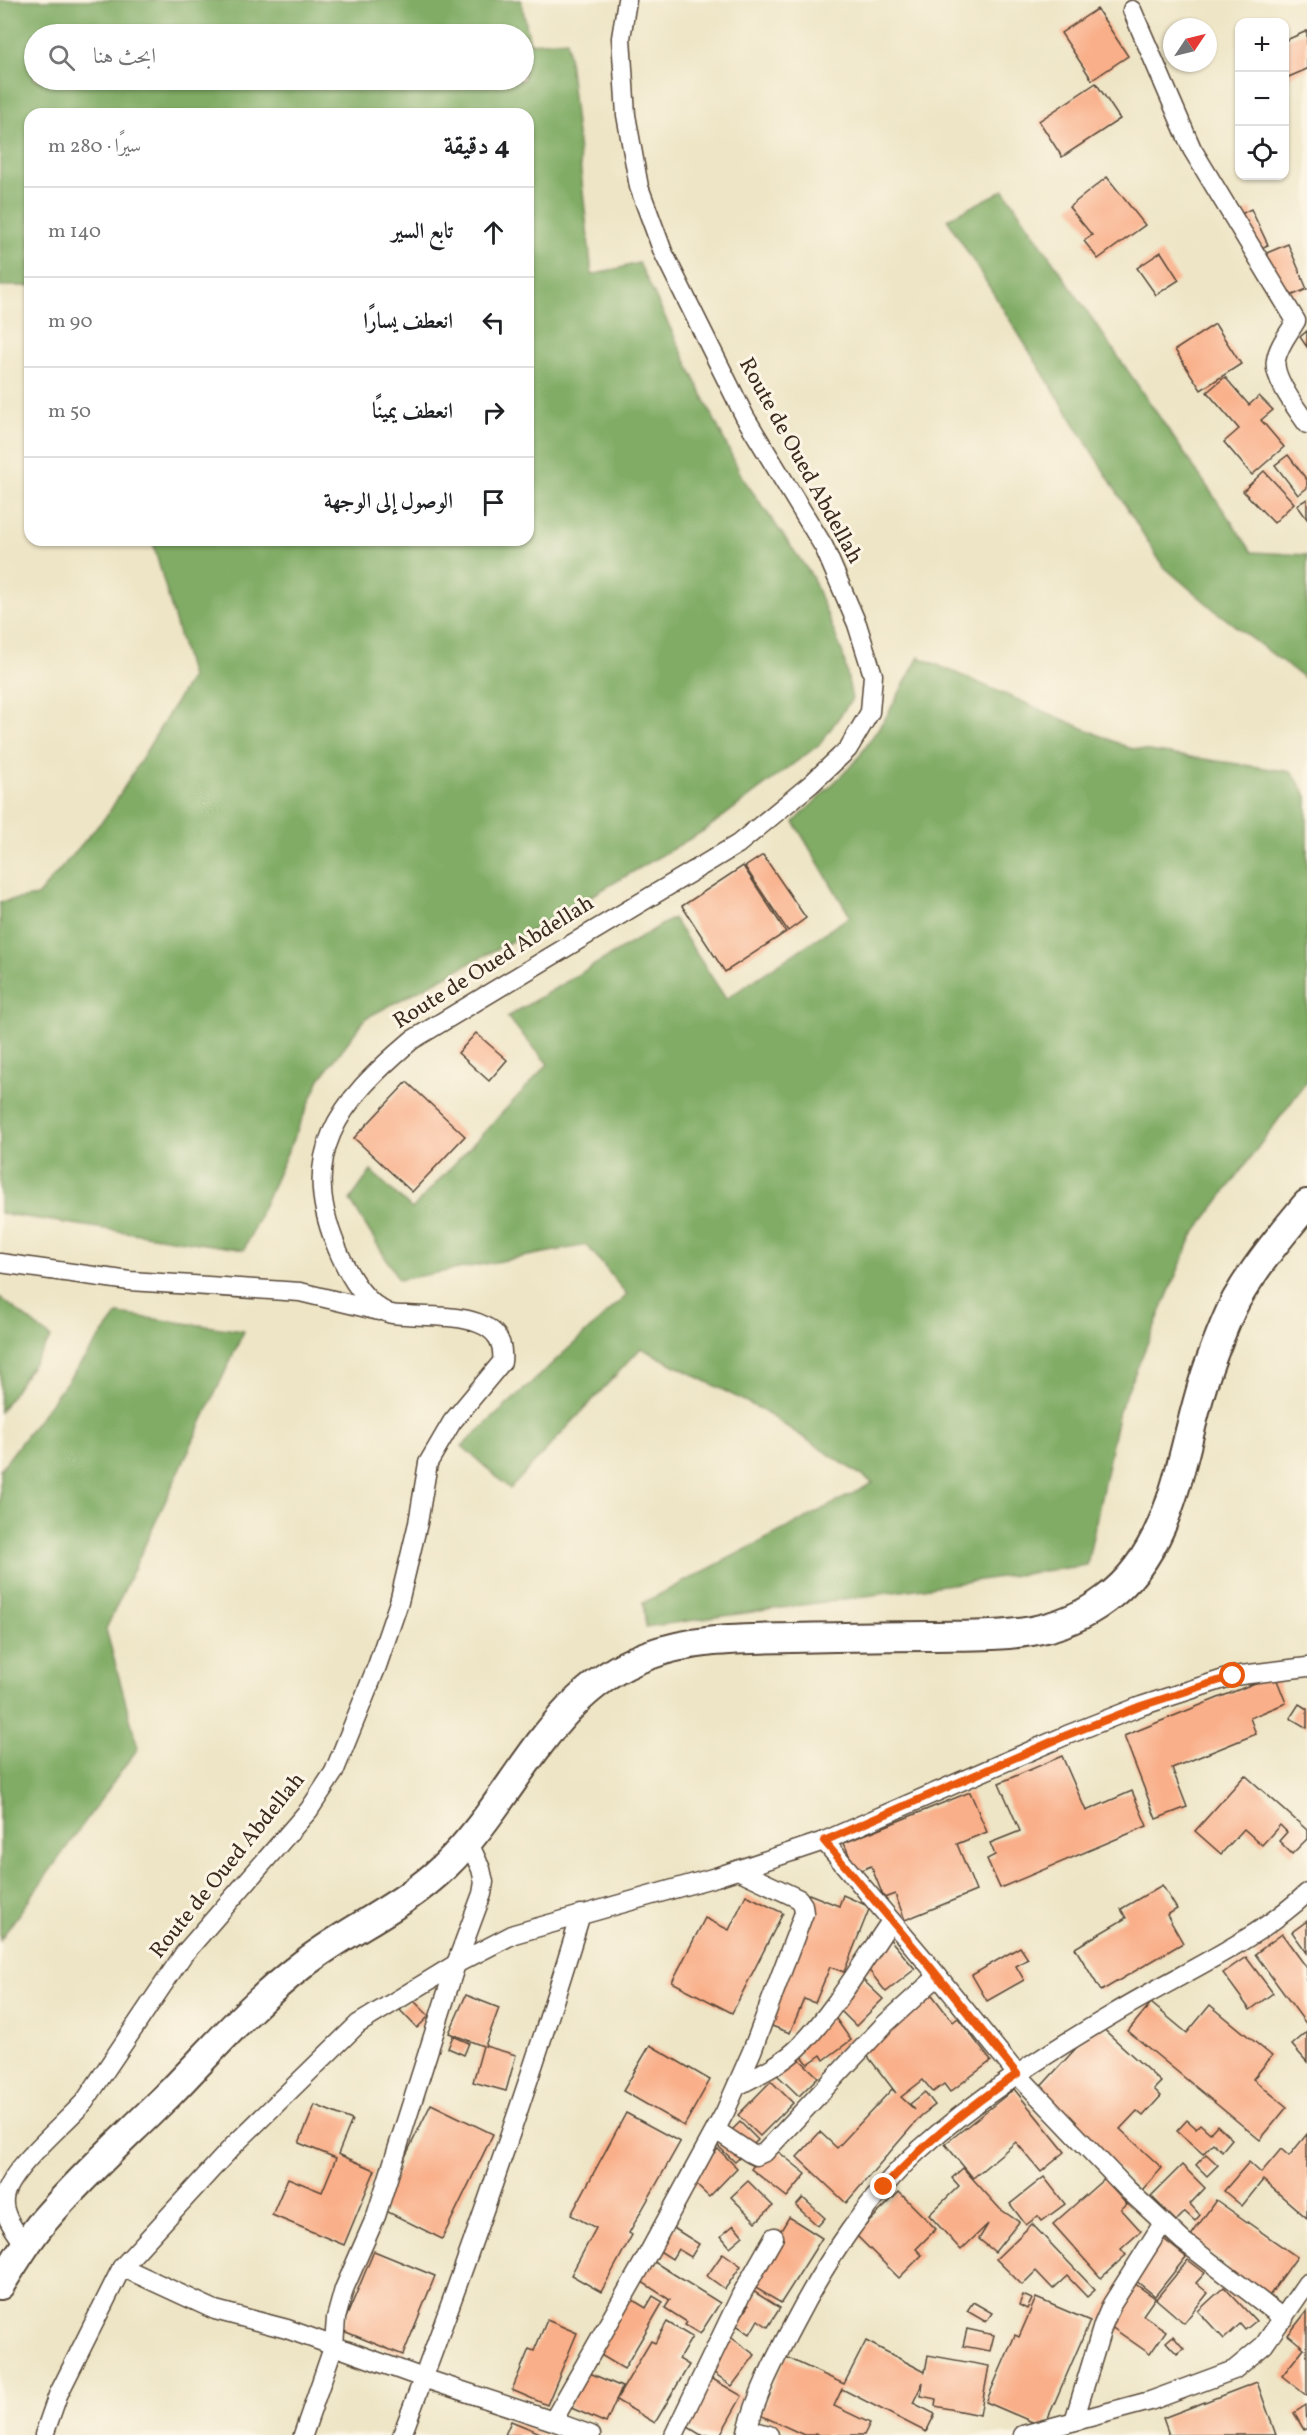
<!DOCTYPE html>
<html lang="ar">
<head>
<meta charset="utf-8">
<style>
  body { margin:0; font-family:Vollkorn,Amiri,serif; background:#f2f2f2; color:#202124; direction:rtl }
  .controls { position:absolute; right:18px; top:18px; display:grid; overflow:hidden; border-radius:12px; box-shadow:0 2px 4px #0004 }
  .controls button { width:54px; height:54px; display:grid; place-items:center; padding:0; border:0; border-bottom:2px solid #e0e0e0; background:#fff; color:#202124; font:30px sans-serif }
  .compass { position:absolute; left:1163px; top:18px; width:54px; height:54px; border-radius:50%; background:#fff; box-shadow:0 2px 4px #0004; rotate:55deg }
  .stop { position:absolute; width:18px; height:18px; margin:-14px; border:4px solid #ea580c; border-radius:50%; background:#fff }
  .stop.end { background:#ea580c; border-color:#fff; box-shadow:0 2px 6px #0008 }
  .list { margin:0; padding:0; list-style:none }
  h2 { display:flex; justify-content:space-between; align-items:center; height:78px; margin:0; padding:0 24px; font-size:26px }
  h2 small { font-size:20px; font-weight:400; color:#757577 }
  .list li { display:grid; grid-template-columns:39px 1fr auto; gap:18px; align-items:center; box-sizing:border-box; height:90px; padding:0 24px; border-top:2px solid #e0e0e0 }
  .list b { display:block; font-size:22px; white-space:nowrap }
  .list em { font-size:20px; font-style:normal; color:#757577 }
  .icon { flex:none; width:33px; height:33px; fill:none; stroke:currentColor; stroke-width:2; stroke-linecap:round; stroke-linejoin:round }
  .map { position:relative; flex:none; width:1307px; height:2435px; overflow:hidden; direction:ltr }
  .search { position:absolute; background:#fff; box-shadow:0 2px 4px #0004; left:24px; top:24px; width:510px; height:66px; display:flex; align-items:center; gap:15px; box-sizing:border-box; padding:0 21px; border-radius:33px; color:#757577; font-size:22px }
  .panel { position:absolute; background:#fff; box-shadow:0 2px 4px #0004; left:24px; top:108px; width:510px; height:438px; border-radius:18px; direction:rtl }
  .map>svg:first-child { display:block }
  .forest { fill:#80ac65; stroke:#5e6b42; stroke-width:1.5; fill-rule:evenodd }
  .building { fill:#f9af89 }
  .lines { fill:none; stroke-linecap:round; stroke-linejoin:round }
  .street-casing { stroke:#564637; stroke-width:21 }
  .primary-casing { stroke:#564637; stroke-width:32 }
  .street { stroke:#fff; stroke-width:18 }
  .primary { stroke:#fff; stroke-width:28 }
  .route { stroke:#ea580c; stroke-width:8 }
  .labels { text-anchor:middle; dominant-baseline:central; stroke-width:6; stroke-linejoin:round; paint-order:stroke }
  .street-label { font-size:22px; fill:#3b2a1e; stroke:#fcf5e5 }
</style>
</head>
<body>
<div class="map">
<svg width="1307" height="2435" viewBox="0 0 1307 2435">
  <rect width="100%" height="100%" fill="#fcf5e5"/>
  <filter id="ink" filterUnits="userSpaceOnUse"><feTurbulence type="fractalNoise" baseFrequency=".0167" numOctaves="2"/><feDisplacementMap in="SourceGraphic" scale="12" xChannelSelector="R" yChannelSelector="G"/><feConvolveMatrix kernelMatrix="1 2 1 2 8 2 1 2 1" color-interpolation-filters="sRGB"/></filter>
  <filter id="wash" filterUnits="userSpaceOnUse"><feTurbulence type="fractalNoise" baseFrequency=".008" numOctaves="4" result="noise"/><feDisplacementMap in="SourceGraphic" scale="24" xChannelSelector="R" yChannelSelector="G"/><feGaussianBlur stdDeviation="1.35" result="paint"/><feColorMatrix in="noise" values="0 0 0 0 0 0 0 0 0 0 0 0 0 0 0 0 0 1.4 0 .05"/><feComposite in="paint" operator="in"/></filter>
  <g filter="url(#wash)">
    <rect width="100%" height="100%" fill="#eee5c6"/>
    <g class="forest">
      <path d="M 0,0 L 521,0 L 530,43 L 567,40 L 592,275 L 639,263 L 742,477 L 812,576 L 843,654 L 852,699 L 820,744 L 705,830 L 531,931 L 366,1018 L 320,1079 L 244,1250 L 0,1213 L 0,902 L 37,896 L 108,814 L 191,677 L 152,540 L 528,540 L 528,114 L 30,114 L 30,286 L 0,286 ZM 524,34 L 524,80 L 34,80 L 34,34 Z"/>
      <path d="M 1004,190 L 1252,552 L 1307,555 L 1307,680 L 1218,613 L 1163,566 L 947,219 Z"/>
      <path d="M 919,657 L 1129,748 L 1292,772 L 1307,796 L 1307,1081 L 1192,1237 L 1119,1411 L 1087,1565 L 646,1627 L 643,1603 L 873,1483 L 760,1409 L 641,1348 L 510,1489 L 462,1446 L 627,1295 L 587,1245 L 399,1280 L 350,1200 L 371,1171 L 412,1209 L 548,1064 L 507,1017 L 673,918 L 726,999 L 850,916 L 794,822 L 856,761 L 886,717 Z"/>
      <path d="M 0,1297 L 51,1338 L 0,1412 Z"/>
      <path d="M 118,1314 L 244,1331 L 106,1629 L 138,1748 L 0,1940 L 0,1470 Z"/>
    </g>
    <g id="blocks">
      <g class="building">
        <path d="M 1097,9 L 1128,56 L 1092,80 L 1061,33 Z"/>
        <path d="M 1307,31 L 1307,69 L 1284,79 L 1284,41 Z"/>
        <path d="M 1096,83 L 1120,119 L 1062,157 L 1039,121 Z"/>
        <path d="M 1107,177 L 1145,225 L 1098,259 L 1084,241 L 1092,235 L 1069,207 Z"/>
        <path d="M 1251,209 L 1268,245 L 1255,251 L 1239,215 Z"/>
        <path d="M 1288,244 L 1307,289 L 1274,303 L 1255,258 Z"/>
        <path d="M 1161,252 L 1179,280 L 1156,295 L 1137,268 Z"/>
        <path d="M 1215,324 L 1241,364 L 1201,390 L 1175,350 Z"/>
        <path d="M 1307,331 L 1307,347 L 1300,337 Z"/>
        <path d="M 1225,377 L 1249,405 L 1259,396 L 1273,410 L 1261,420 L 1284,447 L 1252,475 L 1224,442 L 1239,429 L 1207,392 Z"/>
        <path d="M 1288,455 L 1307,480 L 1307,488 L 1298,495 L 1275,465 Z"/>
        <path d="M 1264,471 L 1294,503 L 1274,523 L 1243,491 Z"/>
        <path d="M 1307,499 L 1307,519 L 1297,505 Z"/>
        <path d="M 763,855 L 806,918 L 788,931 L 745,867 Z"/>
        <path d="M 743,866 L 786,932 L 725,972 L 682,906 Z"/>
        <path d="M 476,1033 L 507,1060 L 489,1081 L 458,1053 Z"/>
        <path d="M 407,1082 L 465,1136 L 412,1192 L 354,1138 Z"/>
        <path d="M 1275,1675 L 1286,1703 L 1250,1718 L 1256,1734 L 1172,1768 L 1187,1807 L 1156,1819 L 1124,1736 Z"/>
        <path d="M 1299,1704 L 1307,1709 L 1307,1728 L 1290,1718 Z"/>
        <path d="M 1062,1756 L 1086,1811 L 1132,1791 L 1147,1826 L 1000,1888 L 987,1859 L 995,1855 L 990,1843 L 1020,1831 L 999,1783 Z"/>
        <path d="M 1245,1775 L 1307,1830 L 1307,1839 L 1292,1854 L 1279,1841 L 1287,1832 L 1280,1825 L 1262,1845 L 1244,1829 L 1221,1854 L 1195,1831 Z"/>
        <path d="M 970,1792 L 987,1832 L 957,1844 L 976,1891 L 905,1920 L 895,1894 L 884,1898 L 871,1866 L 856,1872 L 844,1843 Z"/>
        <path d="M 1162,1885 L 1177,1909 L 1167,1915 L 1183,1943 L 1101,1991 L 1075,1948 L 1126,1918 L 1121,1909 Z"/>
        <path d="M 809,1894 L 839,1906 L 843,1895 L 870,1907 L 844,1972 L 830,1967 L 815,2003 L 804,1999 L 790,2033 L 759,2021 Z"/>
        <path d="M 746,1895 L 783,1913 L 732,2013 L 672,1982 L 705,1918 L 729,1930 Z"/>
        <path d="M 1307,1921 L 1307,1953 L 1292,1932 Z"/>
        <path d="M 1282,1934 L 1307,1968 L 1307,2025 L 1255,1954 Z"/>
        <path d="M 888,1937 L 915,1969 L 886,1992 L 860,1959 Z"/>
        <path d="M 1020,1947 L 1028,1959 L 1016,1966 L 1024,1980 L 987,2001 L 972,1975 Z"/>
        <path d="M 1246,1957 L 1273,1993 L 1250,2010 L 1223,1973 Z"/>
        <path d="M 862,1979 L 883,1999 L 856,2026 L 830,2000 Z"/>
        <path d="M 929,1991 L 953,2022 L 958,2018 L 991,2061 L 950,2092 L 944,2084 L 933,2092 L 923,2080 L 901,2097 L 915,2110 L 910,2104 L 925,2092 L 935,2105 L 921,2116 L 846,2203 L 797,2157 L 820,2132 L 837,2148 L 892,2089 L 896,2093 L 859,2045 Z"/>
        <path d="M 466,1995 L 499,2008 L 485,2046 L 516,2055 L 506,2091 L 473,2082 L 483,2046 L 449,2033 Z"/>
        <path d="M 412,1999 L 429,2016 L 417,2028 L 400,2010 Z"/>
        <path d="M 1151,2003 L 1187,2033 L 1210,2005 L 1272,2056 L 1253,2079 L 1287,2107 L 1260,2140 L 1128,2031 Z"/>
        <path d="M 834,2016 L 851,2040 L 824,2060 L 821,2055 L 808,2064 L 794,2046 Z"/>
        <path d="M 1098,2024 L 1161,2082 L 1154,2089 L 1161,2096 L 1143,2116 L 1137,2111 L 1120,2129 L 1162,2168 L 1142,2190 L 1036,2092 Z"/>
        <path d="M 1307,2032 L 1307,2062 L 1292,2045 Z"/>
        <path d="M 453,2036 L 469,2043 L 464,2055 L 448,2048 Z"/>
        <path d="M 650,2045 L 710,2080 L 684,2126 L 623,2091 Z"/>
        <path d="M 794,2054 L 818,2077 L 799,2096 L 775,2073 Z"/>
        <path d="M 771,2081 L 793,2103 L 760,2136 L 738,2115 Z"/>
        <path d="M 1014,2089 L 1065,2152 L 1041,2172 L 1016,2142 L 973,2178 L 945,2144 Z"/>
        <path d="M 431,2104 L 493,2134 L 442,2239 L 380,2208 Z"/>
        <path d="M 315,2105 L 352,2120 L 338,2154 L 375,2170 L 344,2245 L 272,2215 L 288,2178 L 322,2192 L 336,2158 L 299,2143 Z"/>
        <path d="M 626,2113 L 680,2142 L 629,2233 L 632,2235 L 601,2292 L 571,2275 L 596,2228 L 571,2215 Z"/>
        <path d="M 1187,2120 L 1196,2128 L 1200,2124 L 1210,2133 L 1217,2125 L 1232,2139 L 1222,2151 L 1213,2143 L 1203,2154 L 1177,2131 Z"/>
        <path d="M 740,2122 L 758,2140 L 735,2162 L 717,2145 Z"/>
        <path d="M 1307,2134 L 1307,2218 L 1263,2180 L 1242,2206 L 1224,2191 L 1249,2162 L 1261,2173 L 1281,2149 L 1289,2156 Z"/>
        <path d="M 770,2145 L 806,2174 L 787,2197 L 751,2169 Z"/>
        <path d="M 718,2149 L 737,2168 L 709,2197 L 689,2178 Z"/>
        <path d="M 1206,2154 L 1218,2165 L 1207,2176 L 1196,2165 Z"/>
        <path d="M 1182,2165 L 1205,2188 L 1190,2204 L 1200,2215 L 1195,2221 L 1185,2212 L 1176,2221 L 1151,2196 Z"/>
        <path d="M 963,2168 L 1000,2209 L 1019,2222 L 995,2252 L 979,2239 L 988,2224 L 961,2250 L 929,2215 L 959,2186 L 952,2178 Z"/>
        <path d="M 1044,2177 L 1065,2204 L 1042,2221 L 1038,2216 L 1026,2225 L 1010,2204 Z"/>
        <path d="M 1105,2178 L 1127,2204 L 1121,2209 L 1141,2231 L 1121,2249 L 1126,2255 L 1101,2278 L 1053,2224 Z"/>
        <path d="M 748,2181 L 773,2206 L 756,2222 L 731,2197 Z"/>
        <path d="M 899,2192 L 936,2229 L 916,2249 L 922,2255 L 899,2278 L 856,2235 Z"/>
        <path d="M 803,2198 L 825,2218 L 818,2226 L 796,2206 Z"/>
        <path d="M 1216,2200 L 1297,2257 L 1264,2303 L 1224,2274 L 1230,2266 L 1190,2237 Z"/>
        <path d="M 789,2217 L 822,2238 L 781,2303 L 749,2284 Z"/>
        <path d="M 1032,2224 L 1095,2290 L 1087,2297 L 1067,2276 L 1053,2289 L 1036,2271 L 1022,2285 L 996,2259 Z"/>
        <path d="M 734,2225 L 743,2236 L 730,2247 L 721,2236 Z"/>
        <path d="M 672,2227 L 699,2244 L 691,2257 L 678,2249 L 672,2259 L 658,2250 Z"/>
        <path d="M 1156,2233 L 1186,2257 L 1155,2296 L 1125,2272 Z"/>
        <path d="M 374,2251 L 435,2276 L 403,2355 L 341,2330 Z"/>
        <path d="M 723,2253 L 741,2266 L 725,2289 L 707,2276 Z"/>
        <path d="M 648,2258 L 720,2303 L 700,2334 L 685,2325 L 687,2322 L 665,2308 L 670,2300 L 636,2278 Z"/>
        <path d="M 1188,2260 L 1205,2273 L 1196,2283 L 1208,2293 L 1184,2323 L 1156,2299 Z"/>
        <path d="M 1124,2276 L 1155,2298 L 1143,2315 L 1166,2331 L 1150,2354 L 1097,2317 Z"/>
        <path d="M 1224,2287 L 1256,2321 L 1245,2330 L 1240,2324 L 1224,2339 L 1198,2311 Z"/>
        <path d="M 748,2288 L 780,2308 L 768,2327 L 758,2320 L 750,2334 L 736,2325 L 748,2306 L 740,2300 Z"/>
        <path d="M 1023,2295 L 1032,2299 L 1027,2309 L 1019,2305 Z"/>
        <path d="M 626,2296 L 646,2308 L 653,2296 L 663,2302 L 624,2369 L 594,2351 Z"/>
        <path d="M 1036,2298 L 1090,2321 L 1044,2427 L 986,2402 L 1015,2335 L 1019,2337 Z"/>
        <path d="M 973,2302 L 992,2313 L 986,2322 L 967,2311 Z"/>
        <path d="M 1307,2311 L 1307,2396 L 1282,2376 L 1304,2348 L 1288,2335 Z"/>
        <path d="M 547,2320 L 577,2333 L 547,2405 L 512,2390 L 529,2349 L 534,2351 Z"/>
        <path d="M 667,2322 L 692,2337 L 679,2359 L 689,2365 L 655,2423 L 616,2400 L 651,2341 L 655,2343 Z"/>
        <path d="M 967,2329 L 994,2335 L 990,2351 L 963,2346 Z"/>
        <path d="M 725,2333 L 755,2355 L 732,2386 L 702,2364 Z"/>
        <path d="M 1173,2336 L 1184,2349 L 1177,2354 L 1166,2342 Z"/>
        <path d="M 866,2341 L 925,2372 L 928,2355 L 989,2366 L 980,2415 L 935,2406 L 936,2399 L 921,2396 L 923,2382 L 913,2403 L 935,2414 L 926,2432 L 842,2389 L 834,2406 L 870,2423 L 864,2435 L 820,2435 L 815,2433 L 814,2435 L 804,2435 L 760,2415 L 786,2357 L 844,2384 Z"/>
        <path d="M 585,2371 L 622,2387 L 606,2423 L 569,2407 Z"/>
        <path d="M 704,2374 L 742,2396 L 720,2435 L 701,2435 L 678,2421 Z"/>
        <path d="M 1257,2382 L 1276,2435 L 1169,2435 L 1163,2418 Z"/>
        <path d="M 1306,2405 L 1307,2428 L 1304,2430 L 1294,2413 Z"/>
        <path d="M 511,2421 L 545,2435 L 505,2435 Z"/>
      </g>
    </g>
  </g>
  <g filter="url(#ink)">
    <use href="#blocks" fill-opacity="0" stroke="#564637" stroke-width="1.5"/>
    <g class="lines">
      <g class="street-casing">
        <g id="street">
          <path d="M 1132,10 L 1192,149 L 1296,321 C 1289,333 1278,346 1276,360 C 1272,377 1297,409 1307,424"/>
          <path d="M 0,1263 L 130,1281 L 300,1292 L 379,1311"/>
          <path d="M 824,1841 L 928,1964 L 1017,2074 L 1128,2190 L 1183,2241 L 1284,2319"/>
          <path d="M 737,2086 C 758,2075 782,2064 799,2047 C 835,2010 862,1963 891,1921"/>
          <path d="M 716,2130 L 750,2153 L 756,2156 L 765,2152 L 885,2024 L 938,1976"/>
          <path d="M 25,2245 C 16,2232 2,2215 4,2199 C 6,2172 65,2124 85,2101 L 183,1955 L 309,1810 L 334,1772 L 377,1666 L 399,1602 L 418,1523 L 428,1463 L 452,1422 L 502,1362 C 504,1343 497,1330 478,1323 C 457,1315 429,1317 406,1315 C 401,1315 393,1315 388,1313 C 364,1302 350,1277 340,1255 C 295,1155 338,1103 412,1040 L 738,844 L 811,784 L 848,749 L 870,712 L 873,675 L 857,624 L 824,547 L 745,417 L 663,252 L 639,187 L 626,115 L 621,38 L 627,0"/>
          <path d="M 122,2267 L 215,2310 L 287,2329 L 423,2378 L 553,2421 L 648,2254 L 725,2112 L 752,2051 L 804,1913 L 803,1905 L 799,1899 L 738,1870"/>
          <path d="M 553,2421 L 591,2435"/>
          <path d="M 1074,2421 L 1103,2325 L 1112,2304 L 1163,2223"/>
          <path d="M 748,2429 L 769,2435"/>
          <path d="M 44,2435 L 58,2395 L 122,2267 L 234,2145 L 358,2024 L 456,1964 L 514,1934 L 716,1877 L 824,1841 L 1067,1735 L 1141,1706 L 1233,1676 L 1307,1667"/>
          <path d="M 303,2435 L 334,2345 L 336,2318 L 344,2289 L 376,2216 L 456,1964 L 482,1894 L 484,1882 L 481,1869 L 468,1841"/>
          <path d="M 402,2435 C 467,2263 528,2090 581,1914"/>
          <path d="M 674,2435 L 741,2295 L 774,2237"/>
          <path d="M 746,2435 C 756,2395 775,2359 794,2323 C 825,2263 869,2196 918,2151 C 978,2097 1046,2054 1115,2013 C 1179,1974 1252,1944 1307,1893"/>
          <path d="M 1023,2435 L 1150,2401 L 1234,2370 L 1264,2345 L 1307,2283"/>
        </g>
      </g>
      <g class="primary-casing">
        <path id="primary" d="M 0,2285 C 15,2262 28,2238 47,2217 C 85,2173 129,2134 170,2093 C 214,2048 251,2004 302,1965 C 348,1929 403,1907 445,1866 C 515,1799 549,1692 646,1656 C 692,1638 744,1639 792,1638 C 838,1637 884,1636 930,1636 C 994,1635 1052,1640 1106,1599 C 1178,1545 1180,1446 1208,1368 C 1216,1346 1225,1321 1236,1300 C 1256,1265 1282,1234 1307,1204"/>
      </g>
      <use href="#street" class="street"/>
      <use href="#primary" class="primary"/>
    </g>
  </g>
  <g class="lines" filter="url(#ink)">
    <path class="route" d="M 884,2187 C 924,2144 968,2107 1017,2074 L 928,1964 L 824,1841 L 1067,1735 L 1141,1706 L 1233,1676"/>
  </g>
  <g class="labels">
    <g class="street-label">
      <text transform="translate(800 461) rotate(61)">Route de Oued Abdellah</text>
      <text transform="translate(494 963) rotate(-32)">Route de Oued Abdellah</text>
      <text transform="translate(228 1866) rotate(-51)">Route de Oued Abdellah</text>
    </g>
  </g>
</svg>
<div class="controls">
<button>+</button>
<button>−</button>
<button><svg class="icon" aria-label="locate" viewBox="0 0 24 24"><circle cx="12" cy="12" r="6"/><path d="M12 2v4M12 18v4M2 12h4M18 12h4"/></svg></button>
</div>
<svg class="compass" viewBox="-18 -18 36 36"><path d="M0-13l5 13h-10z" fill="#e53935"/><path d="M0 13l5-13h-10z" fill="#757577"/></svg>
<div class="stop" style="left:1233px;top:1676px"></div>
<div class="stop end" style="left:884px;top:2187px"></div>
<div class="search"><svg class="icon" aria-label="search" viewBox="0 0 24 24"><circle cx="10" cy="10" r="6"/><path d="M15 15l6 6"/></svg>ابحث هنا</div>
<section class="panel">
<h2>4 دقيقة<small>سيرًا · 280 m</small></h2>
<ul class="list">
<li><svg class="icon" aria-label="ahead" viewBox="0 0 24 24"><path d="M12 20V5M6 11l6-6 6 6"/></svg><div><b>تابع السير</b></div><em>140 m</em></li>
<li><svg class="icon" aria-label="left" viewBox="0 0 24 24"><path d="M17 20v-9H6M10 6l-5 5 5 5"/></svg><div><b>انعطف يسارًا</b></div><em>90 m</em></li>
<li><svg class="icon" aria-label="right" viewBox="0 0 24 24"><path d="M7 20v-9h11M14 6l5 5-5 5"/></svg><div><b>انعطف يمينًا</b></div><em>50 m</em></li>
<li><svg class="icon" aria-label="arrive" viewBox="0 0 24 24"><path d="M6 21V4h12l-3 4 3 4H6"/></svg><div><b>الوصول إلى الوجهة</b></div></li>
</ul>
</section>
</div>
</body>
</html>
